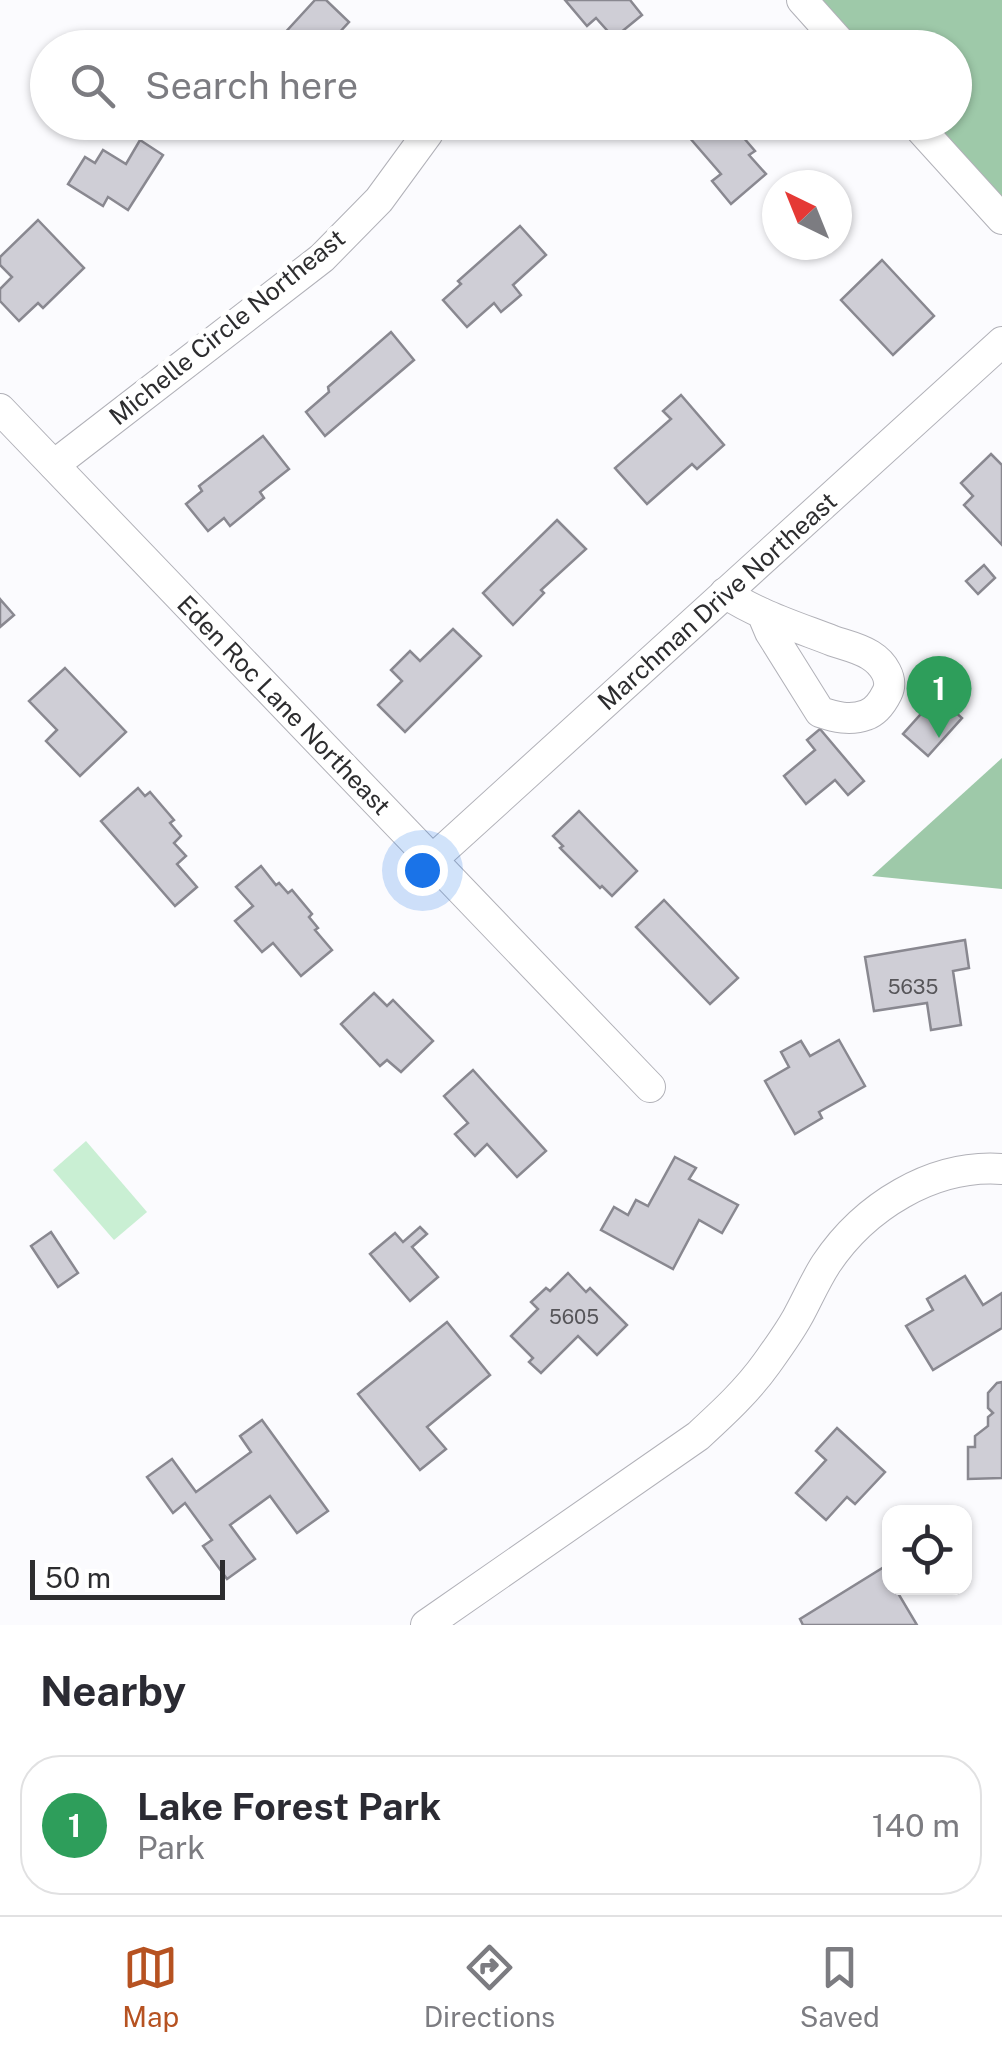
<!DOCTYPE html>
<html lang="en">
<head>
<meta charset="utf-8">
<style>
  body { margin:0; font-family:"Public Sans",sans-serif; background:#f2f2f3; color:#2b2b33 }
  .controls { position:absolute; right:30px; bottom:30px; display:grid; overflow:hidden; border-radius:20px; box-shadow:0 2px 8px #0004 }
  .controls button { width:90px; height:90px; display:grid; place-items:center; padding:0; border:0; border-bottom:2px solid #e1e1e2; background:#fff; color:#2b2b33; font:50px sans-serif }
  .compass { position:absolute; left:762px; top:170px; width:90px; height:90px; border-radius:50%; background:#fff; box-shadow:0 2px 8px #0004; rotate:317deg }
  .scale { position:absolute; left:30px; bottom:25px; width:195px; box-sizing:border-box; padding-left:10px; border:5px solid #2d2d2f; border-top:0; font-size:28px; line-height:35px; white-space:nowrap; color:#2d2d2f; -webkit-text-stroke:8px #fff; paint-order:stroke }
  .you { position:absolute; left:422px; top:870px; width:35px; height:35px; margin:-25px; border:8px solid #fff; border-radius:50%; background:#1a73e8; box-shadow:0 0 0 15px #1a73e833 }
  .badge { display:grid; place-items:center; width:65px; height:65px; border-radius:50%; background:#b65221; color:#fff; font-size:32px; font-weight:700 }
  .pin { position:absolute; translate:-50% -82px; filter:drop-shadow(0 2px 5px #0008) }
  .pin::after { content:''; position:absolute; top:52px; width:35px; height:30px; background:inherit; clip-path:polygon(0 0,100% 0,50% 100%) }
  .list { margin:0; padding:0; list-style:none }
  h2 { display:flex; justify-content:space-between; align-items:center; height:130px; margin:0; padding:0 40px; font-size:42px }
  h2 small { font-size:32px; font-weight:400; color:#7c7c81 }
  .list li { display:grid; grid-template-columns:65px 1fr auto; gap:30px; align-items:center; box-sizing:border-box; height:140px; margin:0 20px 20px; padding:0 20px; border:2px solid #e1e1e2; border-radius:40px }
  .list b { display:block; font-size:38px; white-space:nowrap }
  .list p { margin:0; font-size:32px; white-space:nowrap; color:#7c7c81 }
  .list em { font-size:32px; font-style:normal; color:#7c7c81 }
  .icon { flex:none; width:55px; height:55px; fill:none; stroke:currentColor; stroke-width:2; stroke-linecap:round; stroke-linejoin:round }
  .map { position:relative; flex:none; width:1002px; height:1625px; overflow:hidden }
  .search { position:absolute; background:#fff; box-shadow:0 2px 8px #0004; left:30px; right:30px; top:30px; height:110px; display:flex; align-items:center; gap:25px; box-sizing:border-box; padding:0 35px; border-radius:55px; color:#7c7c81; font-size:38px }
  .sheet { height:290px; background:#fff }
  nav { display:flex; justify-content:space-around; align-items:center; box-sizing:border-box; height:140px; border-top:2px solid #e1e1e2; background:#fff; font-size:28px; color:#7c7c81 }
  nav a { display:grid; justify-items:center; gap:5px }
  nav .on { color:#b65221 }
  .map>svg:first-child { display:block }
  .green { fill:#c9efd3 }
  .forest { fill:#9ec9a9 }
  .building { fill:#cfced6; stroke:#898890; stroke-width:2.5 }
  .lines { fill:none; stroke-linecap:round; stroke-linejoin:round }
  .minor-casing { stroke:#b1b1b8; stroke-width:32 }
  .minor { stroke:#fff; stroke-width:30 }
  .labels { text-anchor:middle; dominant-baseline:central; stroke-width:10; stroke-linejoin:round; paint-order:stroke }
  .number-label { font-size:20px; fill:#565559 }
  .street-label { font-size:25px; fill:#2d2d2f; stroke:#fff }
</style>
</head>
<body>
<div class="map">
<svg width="1002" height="1625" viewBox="0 0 1002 1625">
  <rect width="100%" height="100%" fill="#fbfbfe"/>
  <path class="green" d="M 86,1141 L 147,1212 L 114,1240 L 53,1170 Z"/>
  <g class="forest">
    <path d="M 816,0 L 1002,0 L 1002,206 L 927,123 L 954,122 L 954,48 L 859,47 Z"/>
    <path d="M 1002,758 L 1002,889 L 872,876 Z"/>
  </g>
  <g class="building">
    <path d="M 315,0 L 326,0 L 349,22 L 325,48 L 271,48 Z"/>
    <path d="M 565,0 L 630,0 L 642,15 L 614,38 L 596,18 L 587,26 Z"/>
    <path d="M 676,122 L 730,122 L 755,151 L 749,155 L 766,174 L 731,204 L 712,181 L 721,174 Z"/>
    <path d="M 140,140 L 163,155 L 128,210 L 108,197 L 103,206 L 68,184 L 85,157 L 95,163 L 103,150 L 126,164 Z"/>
    <path d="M 38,220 L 84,268 L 43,308 L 38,303 L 19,321 L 0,301 L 0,289 L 12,277 L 0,265 L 0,257 Z"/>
    <path d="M 520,226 L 546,255 L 513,285 L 521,295 L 501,312 L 494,303 L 467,327 L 443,300 L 461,284 L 458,281 Z"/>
    <path d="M 882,260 L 934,316 L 893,355 L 841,300 Z"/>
    <path d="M 391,332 L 414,360 L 325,436 L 306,412 L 329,392 L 328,387 Z"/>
    <path d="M 681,395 L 724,445 L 697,469 L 692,464 L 647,504 L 615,468 L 671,419 L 663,411 Z"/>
    <path d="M 263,436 L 289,469 L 260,492 L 264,498 L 230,526 L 224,518 L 208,531 L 186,504 L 202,491 L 199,486 Z"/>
    <path d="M 991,454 L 1002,465 L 1002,545 L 964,505 L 973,496 L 961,483 Z"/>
    <path d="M 557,520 L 586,549 L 541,590 L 544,593 L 513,625 L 483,593 Z"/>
    <path d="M 984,565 L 995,578 L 978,594 L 966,581 Z"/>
    <path d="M 0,599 L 14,615 L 0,627 Z"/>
    <path d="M 453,629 L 481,656 L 405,732 L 378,705 L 402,681 L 391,670 L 410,651 L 420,661 Z"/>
    <path d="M 65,668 L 126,732 L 80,776 L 46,741 L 57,730 L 29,701 Z"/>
    <path d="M 937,696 L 962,718 L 928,756 L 903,734 Z"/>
    <path d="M 820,729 L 864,781 L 848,795 L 835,780 L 806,804 L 784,776 L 815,750 L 807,740 Z"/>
    <path d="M 138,788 L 145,796 L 150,792 L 174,820 L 170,823 L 181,836 L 174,843 L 186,856 L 177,864 L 197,887 L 175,906 L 101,821 Z"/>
    <path d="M 579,811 L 637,871 L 612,896 L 602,886 L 600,888 L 560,848 L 563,846 L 553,836 Z"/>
    <path d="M 261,866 L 276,885 L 279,883 L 288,893 L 292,890 L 312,914 L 309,917 L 318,928 L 315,930 L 332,950 L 301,976 L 273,943 L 262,952 L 235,921 L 253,906 L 236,887 Z"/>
    <path d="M 664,900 L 738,978 L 710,1004 L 636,927 Z"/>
    <path d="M 965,940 L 969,968 L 953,971 L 961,1025 L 931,1030 L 927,1003 L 874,1011 L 865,957 Z"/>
    <path d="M 374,993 L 387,1006 L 393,1000 L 433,1041 L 401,1072 L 387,1060 L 380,1066 L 341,1024 Z"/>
    <path d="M 839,1040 L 865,1086 L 819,1112 L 822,1118 L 795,1134 L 765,1081 L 789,1067 L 781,1052 L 801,1041 L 810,1056 Z"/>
    <path d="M 473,1070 L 546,1151 L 517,1177 L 487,1144 L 475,1156 L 455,1134 L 468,1123 L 444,1096 Z"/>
    <path d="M 675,1157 L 696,1168 L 689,1179 L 738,1205 L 722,1233 L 699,1220 L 673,1269 L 601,1230 L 614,1207 L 628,1215 L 636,1200 L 648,1206 Z"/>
    <path d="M 420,1227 L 427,1234 L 412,1247 L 438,1277 L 410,1301 L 370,1254 L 395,1233 L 403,1242 Z"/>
    <path d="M 51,1232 L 78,1273 L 58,1287 L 31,1246 Z"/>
    <path d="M 568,1273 L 586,1292 L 590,1288 L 627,1325 L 597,1355 L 578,1336 L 541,1373 L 529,1362 L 533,1358 L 511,1336 L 538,1309 L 531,1302 L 546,1288 L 550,1291 Z"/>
    <path d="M 965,1276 L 983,1305 L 1002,1293 L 1002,1328 L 933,1370 L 906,1326 L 933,1310 L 927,1299 Z"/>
    <path d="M 447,1322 L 490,1375 L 427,1427 L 446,1449 L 420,1470 L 358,1394 Z"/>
    <path d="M 1002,1382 L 1002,1478 L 968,1479 L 968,1447 L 975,1447 L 975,1436 L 988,1426 L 988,1417 L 993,1413 L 988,1408 L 988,1393 L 997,1383 Z"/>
    <path d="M 262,1420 L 328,1511 L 297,1533 L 270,1496 L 230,1525 L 255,1559 L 227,1579 L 203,1546 L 212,1540 L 185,1503 L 173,1513 L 147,1477 L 172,1459 L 196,1492 L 251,1452 L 240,1436 Z"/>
    <path d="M 837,1428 L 885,1472 L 855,1504 L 847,1497 L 826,1520 L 796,1493 L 826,1460 L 816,1451 Z"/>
    <path d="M 884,1567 L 890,1577 L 890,1588 L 895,1588 L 917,1625 L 803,1625 L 800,1619 Z"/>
  </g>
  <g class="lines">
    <g class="minor-casing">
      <g id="minor">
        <path d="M 802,0 L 845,48"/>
        <path d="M 914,122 L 1002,219"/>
        <path d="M 0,409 L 650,1087"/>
        <path d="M 54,465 L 322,258 L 379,200 L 428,133"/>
        <path d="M 725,593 C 758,615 797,627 833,641 C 845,645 859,648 870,655 C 883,663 894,679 887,693 C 882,703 875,712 866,715 C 850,721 835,717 820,712 L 770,632 L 762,613"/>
        <path d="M 432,860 L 1002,342"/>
        <path d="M 426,1625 L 698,1436 C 723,1413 747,1391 767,1363 C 777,1349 788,1334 797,1318 C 807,1300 815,1281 826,1264 C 864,1207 932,1164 1002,1169"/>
      </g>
    </g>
    <use href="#minor" class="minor"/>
  </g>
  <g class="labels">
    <g class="number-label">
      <text x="913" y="987">5635</text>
      <text x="574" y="1317">5605</text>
    </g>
    <g class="street-label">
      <text transform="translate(227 327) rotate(-39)">Michelle Circle Northeast</text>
      <text transform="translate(717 601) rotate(-42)">Marchman Drive Northeast</text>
      <text transform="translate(284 705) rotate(46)">Eden Roc Lane Northeast</text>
    </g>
  </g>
</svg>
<div class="controls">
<button><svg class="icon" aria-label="locate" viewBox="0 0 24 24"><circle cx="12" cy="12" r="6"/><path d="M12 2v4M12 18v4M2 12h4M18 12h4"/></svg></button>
</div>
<svg class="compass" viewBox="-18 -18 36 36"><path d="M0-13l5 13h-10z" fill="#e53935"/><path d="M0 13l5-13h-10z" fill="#7c7c81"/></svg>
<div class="scale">50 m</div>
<div class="you"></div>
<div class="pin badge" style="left:939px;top:738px;background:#2e9e5b">1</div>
<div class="search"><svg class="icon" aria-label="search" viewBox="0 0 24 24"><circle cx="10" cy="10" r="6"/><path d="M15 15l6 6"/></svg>Search here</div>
</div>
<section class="sheet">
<h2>Nearby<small></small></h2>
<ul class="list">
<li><span class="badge" style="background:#2e9e5b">1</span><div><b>Lake Forest Park</b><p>Park</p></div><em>140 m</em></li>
</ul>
</section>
<nav>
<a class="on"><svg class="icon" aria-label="map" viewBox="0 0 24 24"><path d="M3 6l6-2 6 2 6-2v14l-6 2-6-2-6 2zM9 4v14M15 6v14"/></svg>Map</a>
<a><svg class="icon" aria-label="directions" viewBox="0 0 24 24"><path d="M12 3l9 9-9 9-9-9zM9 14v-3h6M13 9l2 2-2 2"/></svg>Directions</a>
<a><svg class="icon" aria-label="saved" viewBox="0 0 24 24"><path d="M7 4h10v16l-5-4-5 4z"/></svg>Saved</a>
</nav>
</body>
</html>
